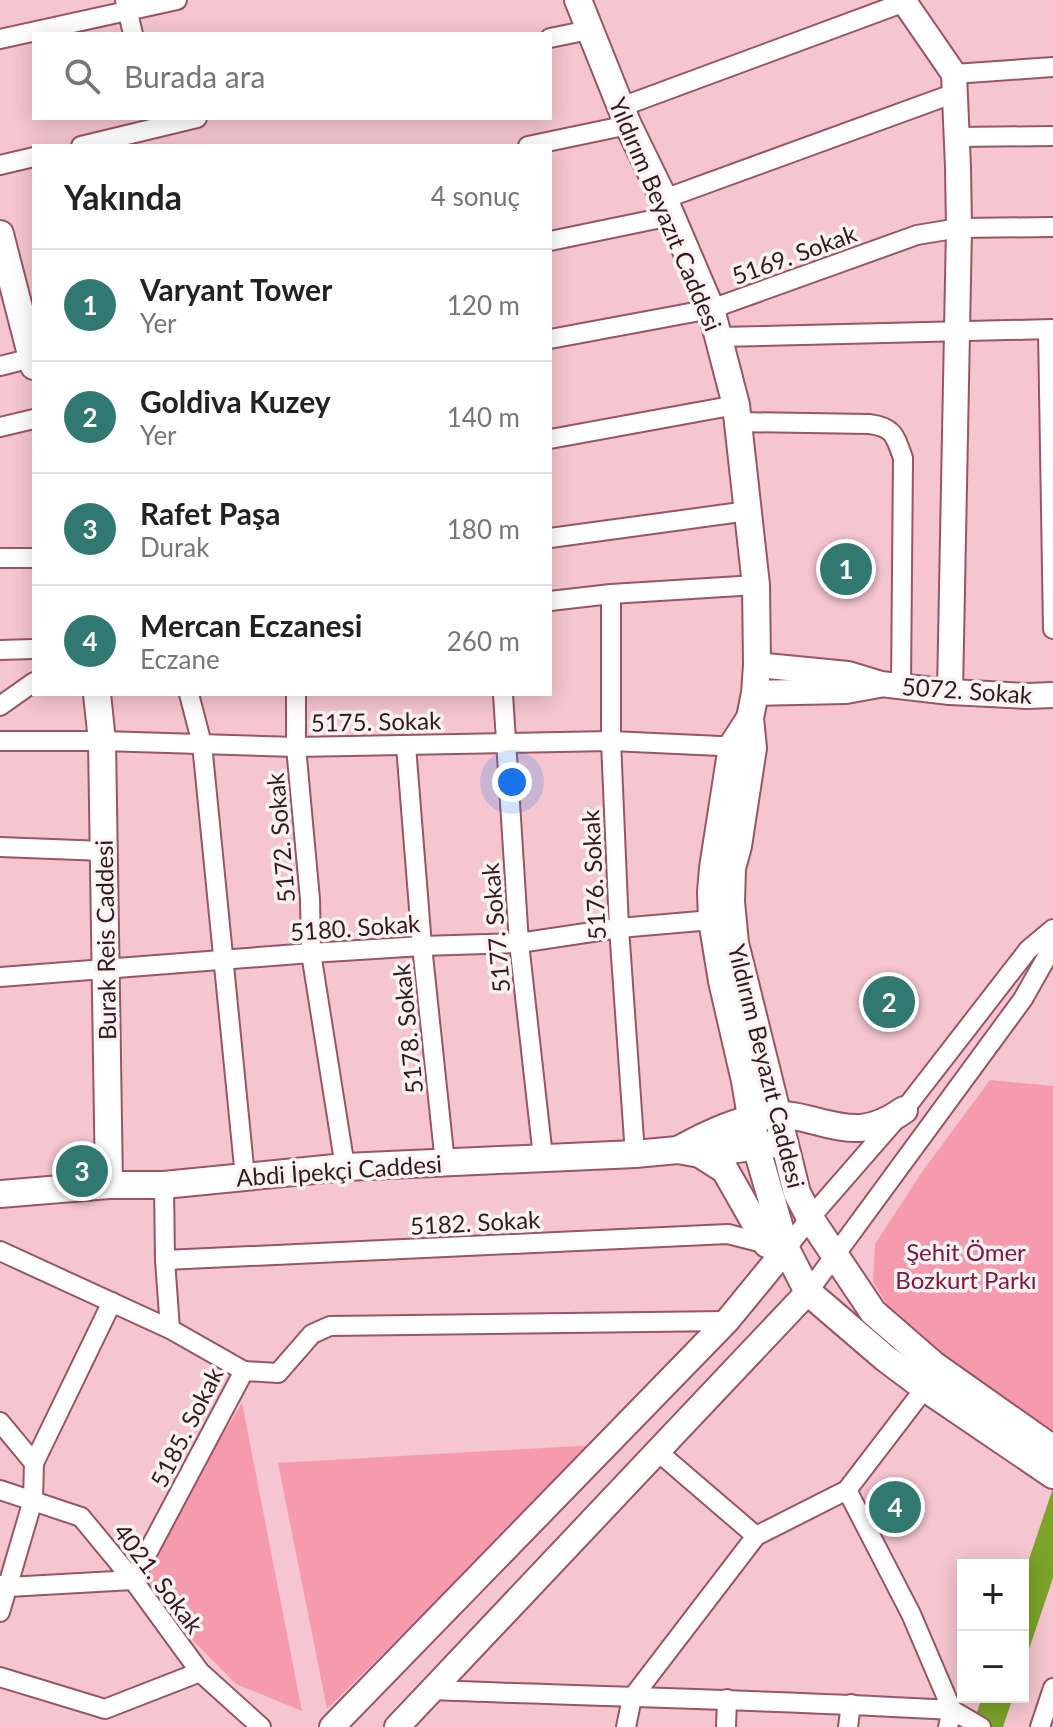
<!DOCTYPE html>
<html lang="tr">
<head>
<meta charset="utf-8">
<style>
  body { margin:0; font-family:Lato,sans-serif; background:#f6f6f6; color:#222 }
  .controls { position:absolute; right:24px; bottom:24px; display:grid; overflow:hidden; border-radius:0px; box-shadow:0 4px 20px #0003 }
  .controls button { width:72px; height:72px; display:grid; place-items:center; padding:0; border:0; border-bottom:2px solid #e0e0e0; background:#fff; color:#222; font:40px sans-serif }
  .you { position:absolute; left:512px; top:782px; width:28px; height:28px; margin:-20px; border:6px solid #fff; border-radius:50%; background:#1a73e8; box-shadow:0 0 0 12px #1a73e833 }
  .badge { display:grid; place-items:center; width:52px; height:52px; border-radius:50%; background:#317871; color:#fff; font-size:26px; font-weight:700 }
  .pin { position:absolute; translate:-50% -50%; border:4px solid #fff; box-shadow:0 2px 8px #0006 }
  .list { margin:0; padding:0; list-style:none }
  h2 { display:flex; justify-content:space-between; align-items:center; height:104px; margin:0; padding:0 32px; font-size:34px }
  h2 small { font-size:26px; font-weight:400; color:#767676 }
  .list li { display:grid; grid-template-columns:52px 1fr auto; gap:24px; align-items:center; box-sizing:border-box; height:112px; padding:0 32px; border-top:2px solid #e0e0e0 }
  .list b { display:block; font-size:30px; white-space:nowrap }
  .list p { margin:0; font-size:26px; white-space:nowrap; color:#767676 }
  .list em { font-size:26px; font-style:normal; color:#767676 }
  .icon { flex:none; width:44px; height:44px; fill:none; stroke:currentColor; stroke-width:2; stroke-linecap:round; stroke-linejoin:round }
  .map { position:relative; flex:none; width:1053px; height:1727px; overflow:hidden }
  .search { position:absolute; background:#fff; box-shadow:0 4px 20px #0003; left:32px; top:32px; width:520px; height:88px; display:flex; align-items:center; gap:20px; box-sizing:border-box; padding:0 28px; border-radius:0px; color:#767676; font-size:30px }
  .panel { position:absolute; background:#fff; box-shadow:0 4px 20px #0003; left:32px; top:144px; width:520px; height:552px; border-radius:0px }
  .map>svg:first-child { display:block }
  .green { fill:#f69aae }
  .water { fill:#7ba229 }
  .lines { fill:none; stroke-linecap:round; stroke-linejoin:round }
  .minor-casing { stroke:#995564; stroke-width:22 }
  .tertiary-casing { stroke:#995564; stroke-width:28 }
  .secondary-casing { stroke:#995564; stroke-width:30 }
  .minor { stroke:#fff; stroke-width:18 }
  .tertiary { stroke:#fff; stroke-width:24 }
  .secondary { stroke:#fff; stroke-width:26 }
  .labels { text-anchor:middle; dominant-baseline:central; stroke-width:7; stroke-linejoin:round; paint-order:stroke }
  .street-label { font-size:24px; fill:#361920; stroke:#fbf3f4 }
  .park-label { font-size:24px; fill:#83163d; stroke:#fbf3f4 }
</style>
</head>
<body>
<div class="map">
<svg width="1053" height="1727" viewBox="0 0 1053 1727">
  <rect width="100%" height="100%" fill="#f5c6cf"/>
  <g class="green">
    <path d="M 990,1080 L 1053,1086 L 1053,1432 L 901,1327 L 873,1282 L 875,1244 L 922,1172 Z"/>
    <path d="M 242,1403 L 302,1711 L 236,1684 L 133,1580 Z"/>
    <path d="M 595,1445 L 327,1709 L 278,1463 Z"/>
  </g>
  <g class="water">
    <path d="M 1053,1488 L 1053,1578 L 1023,1667 L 1023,1577 Z"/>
    <path d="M 982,1697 L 1013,1697 L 1003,1727 L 972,1727 Z"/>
  </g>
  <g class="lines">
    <g class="minor-casing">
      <g id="minor">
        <path d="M 125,0 L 133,34"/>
        <path d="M 550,38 L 589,30"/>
        <path d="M 0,39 L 177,0"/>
        <path d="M 954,74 L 1053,67"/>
        <path d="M 621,107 L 905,2"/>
        <path d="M 957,137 L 1053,136"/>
        <path d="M 81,146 L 197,118"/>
        <path d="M 528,146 L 628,125"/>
        <path d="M 0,165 L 34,157"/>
        <path d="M 664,199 L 955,93"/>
        <path d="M 550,241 L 671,216"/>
        <path d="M 1048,330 L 1053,629"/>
        <path d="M 718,337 L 1053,329"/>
        <path d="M 550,339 L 711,309 L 917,235 L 959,228 L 1053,227"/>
        <path d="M 0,366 L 32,358"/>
        <path d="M 738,422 L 869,424 C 894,427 895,436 903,458 L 901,686"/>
        <path d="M 0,427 L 34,419"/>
        <path d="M 550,439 L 736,405"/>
        <path d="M 550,538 L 748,511"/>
        <path d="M 0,558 L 34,558"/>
        <path d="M 611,594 L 611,741 L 619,928 L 635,1154"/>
        <path d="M 550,601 L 611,594 L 756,585"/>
        <path d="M 0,650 L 34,649"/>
        <path d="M 189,694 L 202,744 L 245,1177"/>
        <path d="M 296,694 L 296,747 L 310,899 L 311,953 L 345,1167"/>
        <path d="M 503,694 L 519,943 L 543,1157"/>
        <path d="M 0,706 L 34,682"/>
        <path d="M 0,741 L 102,741 L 296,747 L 611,741 L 742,747"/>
        <path d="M 406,746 L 422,946 L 445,1163"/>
        <path d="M 0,847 L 104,851"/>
        <path d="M 0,977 L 311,953 L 422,946 L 519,943 L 619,928 L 712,920"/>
        <path d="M 164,1185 L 165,1260 L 170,1329"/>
        <path d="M 0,1251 L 170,1329 L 244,1371 L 133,1580 L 8,1587 L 0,1585"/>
        <path d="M 165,1260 L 728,1234 L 786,1249 L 810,1218 L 904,1110 L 1028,950 L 1053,929"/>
        <path d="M 808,1292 L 1023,999 L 1053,946"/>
        <path d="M 244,1371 L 278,1373 L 312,1334 L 330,1326 L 727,1321"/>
        <path d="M 0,1422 L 34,1463"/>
        <path d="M 657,1451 L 756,1536"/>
        <path d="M 0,1490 L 81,1517 L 133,1580 L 200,1672 L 261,1727"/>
        <path d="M 847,1490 L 911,1614 L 952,1710 L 948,1727"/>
        <path d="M 0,1612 L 33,1500 L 34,1463 L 112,1302"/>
        <path d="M 0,1677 L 105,1709 L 200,1672"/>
        <path d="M 432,1690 C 606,1697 779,1700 952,1710 L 981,1727"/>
        <path d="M 626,1727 L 632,1698 L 756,1536 L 847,1490 L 925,1388"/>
        <path d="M 726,1727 L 727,1699"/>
        <path d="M 848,1727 L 851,1704"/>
        <path d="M 1040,1727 L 1053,1688"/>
      </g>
    </g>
    <g class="tertiary-casing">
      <g id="tertiary">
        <path d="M 903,0 L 954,74 L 958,167 L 959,228 L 950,692"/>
        <path d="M 757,665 L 848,674 L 881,684 L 950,692 L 1027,696 L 1053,695"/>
        <path d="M 755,693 L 846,691 L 879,685"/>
        <path d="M 332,1727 L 727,1321 L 786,1249"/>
        <path d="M 397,1727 L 808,1292"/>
      </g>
    </g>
    <g class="secondary-casing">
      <g id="secondary">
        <path d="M 578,0 L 628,125 L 664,199 L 711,309 L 736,405 L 756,585 L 757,665 L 755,693 L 750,718 L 753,748 L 738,846 L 732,868 L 731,902 L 735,943 L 797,1193 L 810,1218 L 873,1312 L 934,1365 L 1053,1449"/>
        <path d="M 0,234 L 34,366"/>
        <path d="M 97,694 L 102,741 L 109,1185"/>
        <path d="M 750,718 L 732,746 L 713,868 L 711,892 L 712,920 L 722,981 L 745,1081 L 756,1146 L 786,1249 L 808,1292 L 885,1358 L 925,1388 L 1053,1475"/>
        <path d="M 678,1150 C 709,1133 742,1117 778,1115 C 791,1114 803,1118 815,1121 C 853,1131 871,1133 904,1110"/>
        <path d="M 700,1154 L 725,1170 L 767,1244"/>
        <path d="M 0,1194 L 109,1185 L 164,1185 L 345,1167 L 635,1154 L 678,1150 L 700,1154 L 774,1144"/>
      </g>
    </g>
    <use href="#minor" class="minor"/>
    <use href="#tertiary" class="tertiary"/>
    <use href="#secondary" class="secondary"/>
  </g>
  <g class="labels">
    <g class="street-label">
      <text transform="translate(666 214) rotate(67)">Yıldırım Beyazıt Caddesi</text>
      <text transform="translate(794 254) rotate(-20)">5169. Sokak</text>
      <text transform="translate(967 690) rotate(4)">5072. Sokak</text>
      <text transform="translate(376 721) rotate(-1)">5175. Sokak</text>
      <text transform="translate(280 838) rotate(-95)">5172. Sokak</text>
      <text transform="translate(593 875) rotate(-93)">5176. Sokak</text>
      <text transform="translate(355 927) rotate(-4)">5180. Sokak</text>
      <text transform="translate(495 928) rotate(-95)">5177. Sokak</text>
      <text transform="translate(105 940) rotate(-91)">Burak Reis Caddesi</text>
      <text transform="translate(407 1029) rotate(-96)">5178. Sokak</text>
      <text transform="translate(767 1066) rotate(76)">Yıldırım Beyazıt Caddesi</text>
      <text transform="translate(339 1170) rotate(-4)">Abdi İpekçi Caddesi</text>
      <text transform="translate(475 1222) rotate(-3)">5182. Sokak</text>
      <text transform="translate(186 1427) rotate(-63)">5185. Sokak</text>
      <text transform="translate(159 1578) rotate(53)">4021. Sokak</text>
    </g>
    <g class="park-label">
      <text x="966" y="1251">Şehit Ömer<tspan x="966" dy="28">Bozkurt Parkı</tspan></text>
    </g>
  </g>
</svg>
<div class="controls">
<button>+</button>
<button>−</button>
</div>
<div class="you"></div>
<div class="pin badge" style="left:846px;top:569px">1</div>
<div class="pin badge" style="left:889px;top:1002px">2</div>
<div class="pin badge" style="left:82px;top:1171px">3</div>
<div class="pin badge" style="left:895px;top:1507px">4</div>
<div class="search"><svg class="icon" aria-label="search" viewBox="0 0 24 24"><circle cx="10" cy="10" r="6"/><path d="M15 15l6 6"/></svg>Burada ara</div>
<section class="panel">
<h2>Yakında<small>4 sonuç</small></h2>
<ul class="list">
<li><span class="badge">1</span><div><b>Varyant Tower</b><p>Yer</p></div><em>120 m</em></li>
<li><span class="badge">2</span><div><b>Goldiva Kuzey</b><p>Yer</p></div><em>140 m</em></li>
<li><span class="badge">3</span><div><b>Rafet Paşa</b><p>Durak</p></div><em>180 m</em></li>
<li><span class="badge">4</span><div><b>Mercan Eczanesi</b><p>Eczane</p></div><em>260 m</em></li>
</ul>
</section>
</div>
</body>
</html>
